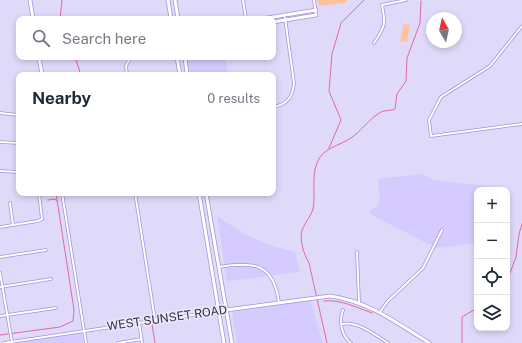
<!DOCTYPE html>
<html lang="en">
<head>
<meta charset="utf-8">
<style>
  body { margin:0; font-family:"Public Sans",sans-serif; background:#f6f6f7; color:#1f2937 }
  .controls { position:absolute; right:12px; bottom:12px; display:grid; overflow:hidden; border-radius:8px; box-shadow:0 2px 6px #0003 }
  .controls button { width:36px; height:36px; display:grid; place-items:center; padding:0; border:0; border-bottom:1px solid #e0e1e3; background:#fff; color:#1f2937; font:20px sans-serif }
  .compass { position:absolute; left:426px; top:12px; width:36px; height:36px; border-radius:50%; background:#fff; box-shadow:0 2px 6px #0003; rotate:351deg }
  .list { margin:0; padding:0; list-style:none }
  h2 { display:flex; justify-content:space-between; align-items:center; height:52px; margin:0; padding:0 16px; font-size:17px }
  h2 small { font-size:13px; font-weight:400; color:#747a83 }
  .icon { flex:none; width:22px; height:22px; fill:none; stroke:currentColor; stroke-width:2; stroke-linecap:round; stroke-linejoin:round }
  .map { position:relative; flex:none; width:522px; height:343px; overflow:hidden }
  .search { position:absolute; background:#fff; box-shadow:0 2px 6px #0003; left:16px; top:16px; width:260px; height:44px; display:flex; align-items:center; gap:10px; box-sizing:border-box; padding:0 14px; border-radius:8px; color:#747a83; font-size:15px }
  .panel { position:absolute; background:#fff; box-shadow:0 2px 6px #0003; left:16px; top:72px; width:260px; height:124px; border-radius:8px }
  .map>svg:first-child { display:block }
  .built { fill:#d5cbff }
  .grass { fill:#fec39d }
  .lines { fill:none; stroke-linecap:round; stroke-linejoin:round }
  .stream { stroke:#df69a0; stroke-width:1 }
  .street-casing { stroke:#a292dd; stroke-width:3.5 }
  .secondary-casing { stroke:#a292dd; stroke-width:4.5 }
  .primary-casing { stroke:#a292dd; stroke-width:4.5 }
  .street { stroke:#fff; stroke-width:2 }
  .secondary { stroke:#fff; stroke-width:3 }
  .primary { stroke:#fff; stroke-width:3 }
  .labels { text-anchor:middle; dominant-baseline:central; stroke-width:3; stroke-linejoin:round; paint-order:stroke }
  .street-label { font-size:12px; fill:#352f4e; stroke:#ece9f9 }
</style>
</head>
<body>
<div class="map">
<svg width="522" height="343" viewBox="0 0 522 343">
  <rect width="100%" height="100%" fill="#dfdafa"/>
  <g class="built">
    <path d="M 187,57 L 226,57 L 228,75 L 190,75 Z"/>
    <path d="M 422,174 L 433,180 L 486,186 L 486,190 L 477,190 L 477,243 L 436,248 L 368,213 L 380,203 L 378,179 Z"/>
    <path d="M 217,216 L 241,232 L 266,244 L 295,252 L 300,272 L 227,281 Z"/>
    <path d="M 310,300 L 323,343 L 237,343 L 232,312 Z"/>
    <path d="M 82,333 L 83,343 L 15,343 Z"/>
  </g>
  <g class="grass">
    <path d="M 318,0 L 348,0 L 345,3 L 319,6 Z"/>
    <path d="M 404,24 L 410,25 L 407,42 L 400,41 Z"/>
  </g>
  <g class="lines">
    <g class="stream">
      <path d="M 60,19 L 62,0"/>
      <path d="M 75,57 L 81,75"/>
      <path d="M 329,148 L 341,120 L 329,91 L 332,54 L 341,23 L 364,0"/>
      <path d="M 48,200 L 55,199 L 57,201"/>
      <path d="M 507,281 L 516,257 L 519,234 L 522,224"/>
      <path d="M 324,301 C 340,299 358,308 372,313"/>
      <path d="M 152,324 L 155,343"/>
      <path d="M 0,335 L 60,327 L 73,321 L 74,310 L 56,193"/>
      <path d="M 327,343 L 309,263 C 304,255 298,237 303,228 C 306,221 311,216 313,209 C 316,194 311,178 317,163 C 322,148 339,146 351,138 C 361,131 369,119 381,112 C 384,110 391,111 395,109 L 397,94 L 406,81 L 407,58 L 420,23 L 421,1"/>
      <path d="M 462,343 L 462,317 L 477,308"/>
    </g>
    <g class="street-casing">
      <g id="street">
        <path d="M 243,0 L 246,19"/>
        <path d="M 314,0 L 316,15"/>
        <path d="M 522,26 L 490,66 L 441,97 L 429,120 L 431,136 L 522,124"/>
        <path d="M 374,43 C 385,27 386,24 382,5 L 406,0"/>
        <path d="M 127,75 L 126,66 L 129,60"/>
        <path d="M 273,107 C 287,105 293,97 294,83 L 285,18"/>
        <path d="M 0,113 L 19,115"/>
        <path d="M 0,142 L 19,143"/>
        <path d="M 0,171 L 19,172"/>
        <path d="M 39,193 L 42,219"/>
        <path d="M 62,193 L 86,343"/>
        <path d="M 135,193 L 155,320"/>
        <path d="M 10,203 L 13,225"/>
        <path d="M 0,227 L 38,221 L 42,219"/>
        <path d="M 357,252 L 359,302"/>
        <path d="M 0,257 L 46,250"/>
        <path d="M 219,267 C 253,261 274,263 279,303"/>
        <path d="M 0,273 L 12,342"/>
        <path d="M 0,287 L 51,279"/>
        <path d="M 343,310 C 339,320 341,336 351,343"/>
        <path d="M 380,312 L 387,302 L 423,268 L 442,230"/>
        <path d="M 0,316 L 56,308"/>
        <path d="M 139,322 L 142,343"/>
        <path d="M 342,324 C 358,321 375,335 388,343"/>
        <path d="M 4,343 L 219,311"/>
        <path d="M 118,343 L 142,339"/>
      </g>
    </g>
    <g class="secondary-casing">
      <g id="secondary">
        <path d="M 30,0 L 33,19"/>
        <path d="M 261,19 L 316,10"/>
        <path d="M 273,22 L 316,15"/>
        <path d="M 39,57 L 42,75"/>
        <path d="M 219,311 L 330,296 C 368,301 397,323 429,343"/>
      </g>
    </g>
    <g class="primary-casing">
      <g id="primary">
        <path d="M 168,0 L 171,19"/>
        <path d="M 175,0 L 178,19"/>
        <path d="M 177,57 L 180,75"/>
        <path d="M 185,57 L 187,75"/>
        <path d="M 199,193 L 224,343"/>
        <path d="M 206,193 L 232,343"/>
      </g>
    </g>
    <use href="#street" class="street"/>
    <use href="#secondary" class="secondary"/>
    <use href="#primary" class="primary"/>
  </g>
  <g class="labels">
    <g class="street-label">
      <text transform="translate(167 318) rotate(-8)">WEST SUNSET ROAD</text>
    </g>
  </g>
</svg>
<div class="controls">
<button>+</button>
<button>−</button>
<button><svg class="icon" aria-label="locate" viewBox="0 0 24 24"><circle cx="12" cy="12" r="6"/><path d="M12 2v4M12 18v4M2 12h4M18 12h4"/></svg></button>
<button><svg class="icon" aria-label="layers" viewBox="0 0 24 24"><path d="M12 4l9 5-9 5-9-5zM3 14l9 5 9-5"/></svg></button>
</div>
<svg class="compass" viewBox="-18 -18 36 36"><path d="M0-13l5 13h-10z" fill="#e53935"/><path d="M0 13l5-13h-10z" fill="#747a83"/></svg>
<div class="search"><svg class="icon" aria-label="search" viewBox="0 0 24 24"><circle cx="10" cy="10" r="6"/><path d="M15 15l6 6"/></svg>Search here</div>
<section class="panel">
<h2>Nearby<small>0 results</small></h2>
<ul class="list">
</ul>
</section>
</div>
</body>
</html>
